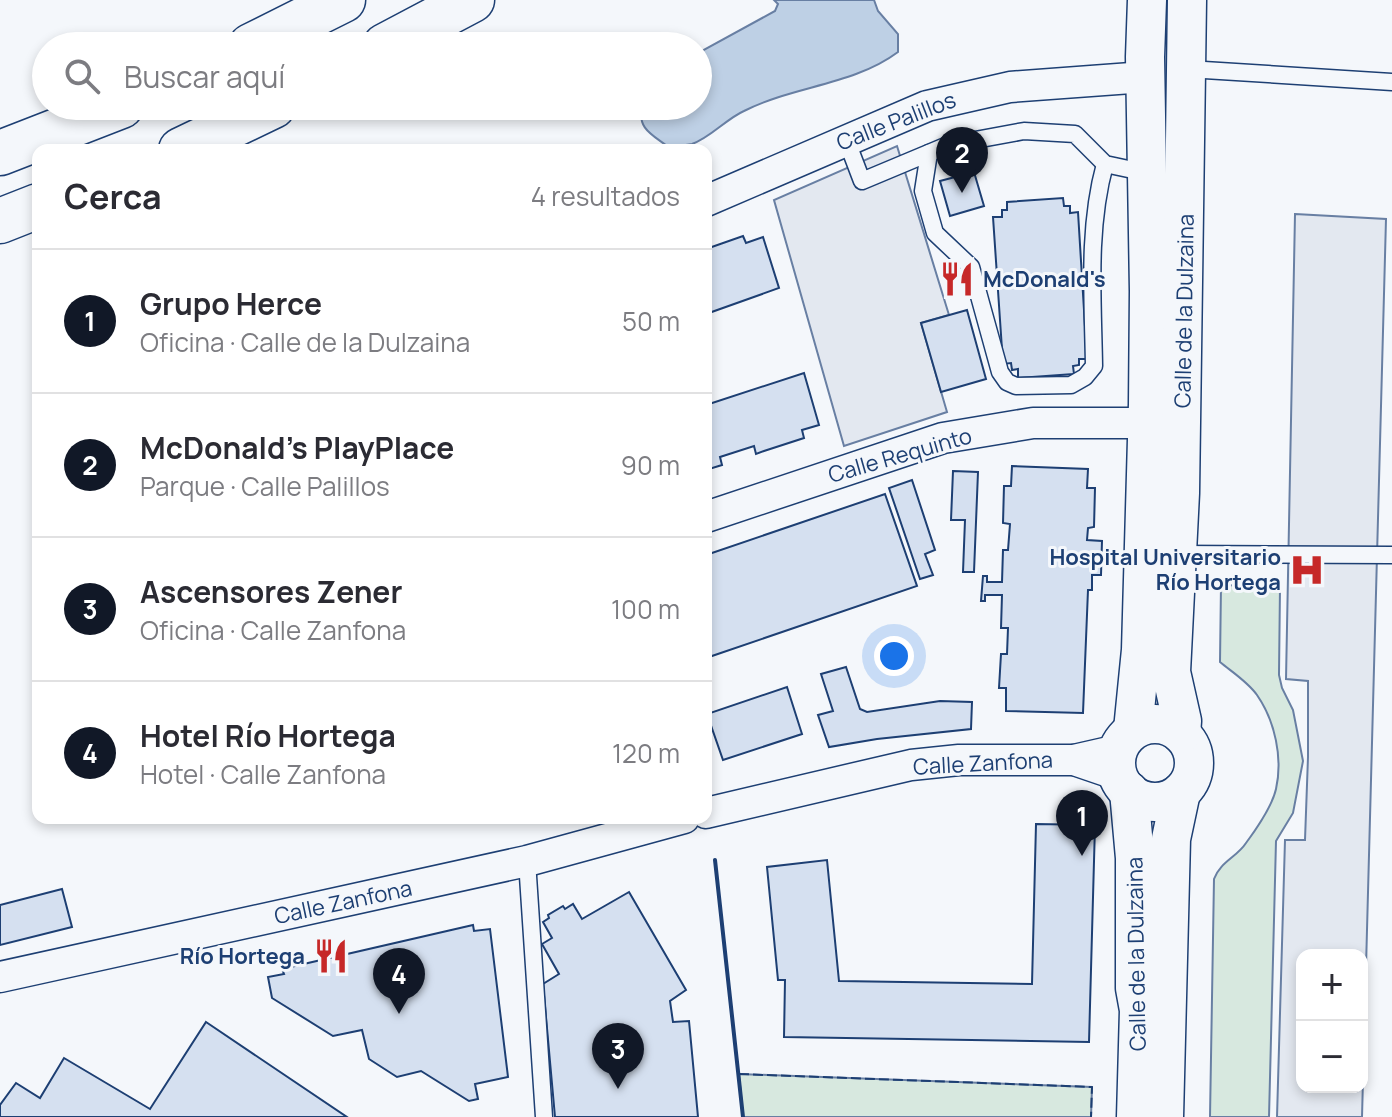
<!DOCTYPE html>
<html lang="es">
<head>
<meta charset="utf-8">
<style>
  body { margin:0; font-family:Manrope,sans-serif; background:#f7f7f7; color:#2b2b33 }
  .controls { position:absolute; right:24px; bottom:24px; display:grid; overflow:hidden; border-radius:16px; box-shadow:0 4px 12px #0003 }
  .controls button { width:72px; height:72px; display:grid; place-items:center; padding:0; border:0; border-bottom:2px solid #e1e1e2; background:#fff; color:#2b2b33; font:40px sans-serif }
  .you { position:absolute; left:894px; top:656px; width:28px; height:28px; margin:-20px; border:6px solid #fff; border-radius:50%; background:#1a73e8; box-shadow:0 0 0 12px #1a73e833 }
  .badge { display:grid; place-items:center; width:52px; height:52px; border-radius:50%; background:#111827; color:#fff; font-size:26px; font-weight:700 }
  .pin { position:absolute; translate:-50% -66px; filter:drop-shadow(0 2px 4px #0008) }
  .pin::after { content:''; position:absolute; top:42px; width:28px; height:24px; background:inherit; clip-path:polygon(0 0,100% 0,50% 100%) }
  .list { margin:0; padding:0; list-style:none }
  h2 { display:flex; justify-content:space-between; align-items:center; height:104px; margin:0; padding:0 32px; font-size:34px }
  h2 small { font-size:26px; font-weight:400; color:#7c7c81 }
  .list li { display:grid; grid-template-columns:52px 1fr auto; gap:24px; align-items:center; box-sizing:border-box; height:144px; padding:0 32px; border-top:2px solid #e1e1e2 }
  .list b { display:block; font-size:30px; white-space:nowrap }
  .list p { margin:0; font-size:26px; white-space:nowrap; color:#7c7c81 }
  .list em { font-size:26px; font-style:normal; color:#7c7c81 }
  .icon { flex:none; width:44px; height:44px; fill:none; stroke:currentColor; stroke-width:2; stroke-linecap:round; stroke-linejoin:round }
  .map { position:relative; flex:none; width:1392px; height:1117px; overflow:hidden }
  .search { position:absolute; background:#fff; box-shadow:0 4px 12px #0003; left:32px; top:32px; width:680px; height:88px; display:flex; align-items:center; gap:20px; box-sizing:border-box; padding:0 28px; border-radius:44px; color:#7c7c81; font-size:30px }
  .panel { position:absolute; background:#fff; box-shadow:0 4px 12px #0003; left:32px; top:144px; width:680px; height:680px; border-radius:16px }
  .map>svg:first-child { display:block }
  .green { fill:#d7e8df; stroke:#687fa3; stroke-width:2 }
  .parking { fill:#e3e8f0; stroke:#687fa3; stroke-width:2; fill-rule:evenodd }
  .water { fill:#bed0e5; stroke:#687fa3; stroke-width:2 }
  .building { fill:#d5e0f0; stroke:#1d3f73; stroke-width:2 }
  .lines { fill:none; stroke-linecap:round; stroke-linejoin:round }
  .service-casing { stroke:#1d3f73; stroke-width:19 }
  .minor-casing { stroke:#1d3f73; stroke-width:33 }
  .tertiary-casing { stroke:#1d3f73; stroke-width:41 }
  .trunk-casing { stroke:#1d3f73; stroke-width:47 }
  .service { stroke:#f4f7fb; stroke-width:16 }
  .minor { stroke:#f4f7fb; stroke-width:30 }
  .tertiary { stroke:#f4f7fb; stroke-width:38 }
  .trunk { stroke:#f4f7fb; stroke-width:44 }
  .fence { stroke:#1d3f73; stroke-width:2; stroke-dasharray:10 4; stroke-linecap:butt }
  .wall { stroke:#1d3f73; stroke-width:4 }
  .labels { text-anchor:middle; dominant-baseline:central; stroke-width:6; stroke-linejoin:round; paint-order:stroke }
  .street-label { font-size:22px; fill:#1d3f73; stroke:#f4f7fb }
  .poi-label { font-size:22px; font-weight:bold; fill:#1d3f73; stroke:#f4f7fb; text-anchor:end }
</style>
</head>
<body>
<div class="map">
<svg width="1392" height="1117" viewBox="0 0 1392 1117">
  <rect width="100%" height="100%" fill="#f4f7fb"/>
  <g class="green">
    <path d="M 1221,585 L 1280,587 L 1279,675 L 1282,688 L 1293,710 L 1303,761 L 1293,813 L 1276,841 L 1269,1117 L 1210,1117 L 1214,879 C 1220,862 1237,857 1246,843 C 1257,828 1272,807 1276,789 C 1283,758 1275,721 1257,695 C 1248,682 1232,672 1220,662 Z"/>
    <path d="M 739,1074 L 1092,1087 L 1091,1117 L 743,1117 Z"/>
  </g>
  <g class="parking">
    <path d="M 897,146 L 949,315 L 921,323 L 947,412 L 844,446 L 774,200 Z"/>
    <path d="M 1295,214 L 1386,219 L 1362,1117 L 1277,1117 L 1285,840 L 1305,840 L 1308,757 L 1308,681 L 1286,679 ZM 1302,955 L 1362,955 L 1362,1087 L 1302,1087 Z"/>
  </g>
  <path class="water" d="M 774,0 L 874,0 L 878,11 L 898,34 L 898,52 C 854,85 793,86 744,111 C 726,119 710,138 692,144 C 684,146 675,146 667,146 C 651,134 637,128 642,106 L 698,106 L 698,53 L 775,11 L 778,4 Z"/>
  <g class="building">
    <path d="M 974,172 L 984,206 L 950,216 L 940,181 Z"/>
    <path d="M 1063,198 L 1064,206 L 1070,206 L 1070,213 L 1078,212 L 1087,359 L 1079,359 L 1079,365 L 1073,366 L 1074,374 L 1018,378 L 1018,369 L 1012,370 L 1011,363 L 1003,364 L 993,217 L 1002,217 L 1002,210 L 1007,210 L 1007,202 Z"/>
    <path d="M 743,236 L 746,243 L 763,237 L 779,288 L 706,314 L 706,249 Z"/>
    <path d="M 967,310 L 986,379 L 941,392 L 921,323 Z"/>
    <path d="M 804,373 L 819,425 L 802,430 L 804,438 L 764,451 L 756,454 L 754,446 L 720,457 L 722,465 L 706,470 L 706,405 Z"/>
    <path d="M 1012,466 L 1088,469 L 1087,488 L 1095,488 L 1094,527 L 1088,528 L 1087,540 L 1102,541 L 1101,575 L 1092,575 L 1092,590 L 1088,590 L 1083,713 L 1006,711 L 1006,688 L 999,688 L 1001,654 L 1007,654 L 1008,628 L 1001,628 L 1002,595 L 985,595 L 985,601 L 981,601 L 983,576 L 987,576 L 987,582 L 1002,582 L 1003,550 L 1008,550 L 1010,524 L 1003,523 L 1004,486 L 1011,486 Z"/>
    <path d="M 953,471 L 978,472 L 974,572 L 963,572 L 965,520 L 951,520 Z"/>
    <path d="M 912,480 L 935,550 L 925,554 L 933,575 L 920,579 L 889,488 Z"/>
    <path d="M 885,494 L 917,586 L 706,658 L 706,555 Z"/>
    <path d="M 846,667 L 860,709 L 867,712 L 940,701 L 972,702 L 971,729 L 877,739 L 829,747 L 818,715 L 833,711 L 821,674 Z"/>
    <path d="M 787,687 L 802,734 L 723,760 L 707,714 Z"/>
    <path d="M 1036,824 L 1095,825 L 1089,1042 L 784,1037 L 785,980 L 778,980 L 767,867 L 827,860 L 839,981 L 1032,984 Z"/>
    <path d="M 62,889 L 72,927 L 0,945 L 0,905 Z"/>
    <path d="M 629,892 L 686,990 L 670,1001 L 673,1022 L 689,1021 L 698,1117 L 555,1117 L 543,984 L 559,974 L 542,944 L 552,938 L 543,922 L 549,918 L 548,915 L 563,906 L 565,909 L 573,904 L 582,919 Z"/>
    <path d="M 473,925 L 474,931 L 490,929 L 508,1077 L 475,1084 L 478,1099 L 469,1101 L 421,1071 L 397,1077 L 369,1059 L 362,1030 L 333,1036 L 272,998 L 268,977 L 284,974 L 282,969 Z"/>
    <path d="M 206,1022 L 347,1117 L 0,1117 L 0,1105 L 16,1083 L 40,1098 L 64,1058 L 150,1109 Z"/>
  </g>
  <g class="lines">
    <g class="service-casing">
      <g id="service">
        <path d="M 1188,69 L 1392,82"/>
        <path d="M 846,139 L 862,181 L 948,145 L 1024,131 L 1075,134 L 1105,164 L 1147,173"/>
        <path d="M 929,153 L 923,191 L 935,233 L 971,267 L 1000,372 L 1007,382 L 1016,386 L 1071,385 L 1085,377 L 1094,366 C 1093,299 1087,229 1105,164"/>
        <path d="M 1177,554 L 1392,555"/>
        <path d="M 527,861 L 544,1117"/>
      </g>
    </g>
    <g class="minor-casing">
      <g id="minor">
        <path d="M 706,201 L 927,106 L 1010,87 L 1145,77"/>
        <path d="M 706,517 L 943,438 L 1033,423 L 1148,423"/>
        <path d="M 1074,760 L 1118,750"/>
        <path d="M 706,813 L 911,765 L 959,760 L 1074,760 L 1118,775"/>
        <path d="M 0,977 L 527,861 L 684,818"/>
      </g>
    </g>
    <g class="tertiary-casing">
      <g id="tertiary">
        <circle cx="1155" cy="763" r="39"/>
        <path d="M 1133,730 L 1141,650 L 1148,404 L 1149,291 L 1145,57 L 1147,0"/>
        <path d="M 1181,734 L 1182,721 L 1171,672 L 1180,493 L 1187,0"/>
        <path d="M 1129,791 L 1135,858 L 1135,988 L 1139,1010 L 1136,1117"/>
        <path d="M 1164,1117 L 1171,839 L 1181,792"/>
      </g>
    </g>
    <g class="trunk-casing">
      <g id="trunk">
        <path d="M 251,46 L 343,0"/>
        <path d="M 385,46 L 472,0"/>
        <path d="M 181,150 L 273,106"/>
        <path d="M 0,153 L 121,106"/>
        <path d="M 0,221 L 38,206"/>
      </g>
    </g>
    <use href="#service" class="service"/>
    <use href="#minor" class="minor"/>
    <use href="#tertiary" class="tertiary"/>
    <use href="#trunk" class="trunk"/>
    <path class="fence" d="M 739,1074 L 1092,1087 L 1091,1117"/>
    <path class="wall" d="M 715,860 L 743,1117"/>
  </g>
  <defs>
    <g id="restaurant-bare" transform="scale(2.76)"><path d="M-5-6h1v4h1v-4h1v4h1v-4h1v5L-1.5 .5V6h-2V.5L-5-1ZM5-6V6H3V1.5H1.5Q1.5-4 5-6Z" fill="#c62828" stroke="#f4f7fb" stroke-width="2.5" paint-order="stroke"/></g>
    <g id="hospital-bare" transform="scale(2.76)"><path d="M-5-5h3v3.5h4V-5h3V5h-3V1.5h-4V5h-3Z" fill="#c62828" stroke="#f4f7fb" stroke-width="2.5" paint-order="stroke"/></g>
  </defs>
  <g fill-rule="evenodd">
    <use href="#restaurant-bare" x="957" y="279"/>
    <use href="#hospital-bare" x="1307" y="570"/>
    <use href="#restaurant-bare" x="331" y="956"/>
  </g>
  <g class="labels">
    <g class="street-label">
      <text transform="translate(896 121) rotate(-21)">Calle Palillos</text>
      <text transform="translate(1184 311) rotate(-89)">Calle de la Dulzaina</text>
      <text transform="translate(900 455) rotate(-16)">Calle Requinto</text>
      <text transform="translate(983 763) rotate(-3)">Calle Zanfona</text>
      <text transform="translate(343 902) rotate(-12)">Calle Zanfona</text>
      <text transform="translate(1136 954) rotate(-91)">Calle de la Dulzaina</text>
    </g>
    <g class="poi-label">
      <text x="983" y="279" text-anchor="start">McDonald's</text>
      <text x="1281" y="557">Hospital Universitario<tspan x="1281" dy="25">Río Hortega</tspan></text>
      <text x="305" y="956">Río Hortega</text>
    </g>
  </g>
</svg>
<div class="controls">
<button>+</button>
<button>−</button>
</div>
<div class="you"></div>
<div class="pin badge" style="left:1082px;top:856px">1</div>
<div class="pin badge" style="left:962px;top:193px">2</div>
<div class="pin badge" style="left:618px;top:1089px">3</div>
<div class="pin badge" style="left:399px;top:1014px">4</div>
<div class="search"><svg class="icon" aria-label="search" viewBox="0 0 24 24"><circle cx="10" cy="10" r="6"/><path d="M15 15l6 6"/></svg>Buscar aquí</div>
<section class="panel">
<h2>Cerca<small>4 resultados</small></h2>
<ul class="list">
<li><span class="badge">1</span><div><b>Grupo Herce</b><p>Oficina · Calle de la Dulzaina</p></div><em>50 m</em></li>
<li><span class="badge">2</span><div><b>McDonald's PlayPlace</b><p>Parque · Calle Palillos</p></div><em>90 m</em></li>
<li><span class="badge">3</span><div><b>Ascensores Zener</b><p>Oficina · Calle Zanfona</p></div><em>100 m</em></li>
<li><span class="badge">4</span><div><b>Hotel Río Hortega</b><p>Hotel · Calle Zanfona</p></div><em>120 m</em></li>
</ul>
</section>
</div>
</body>
</html>
